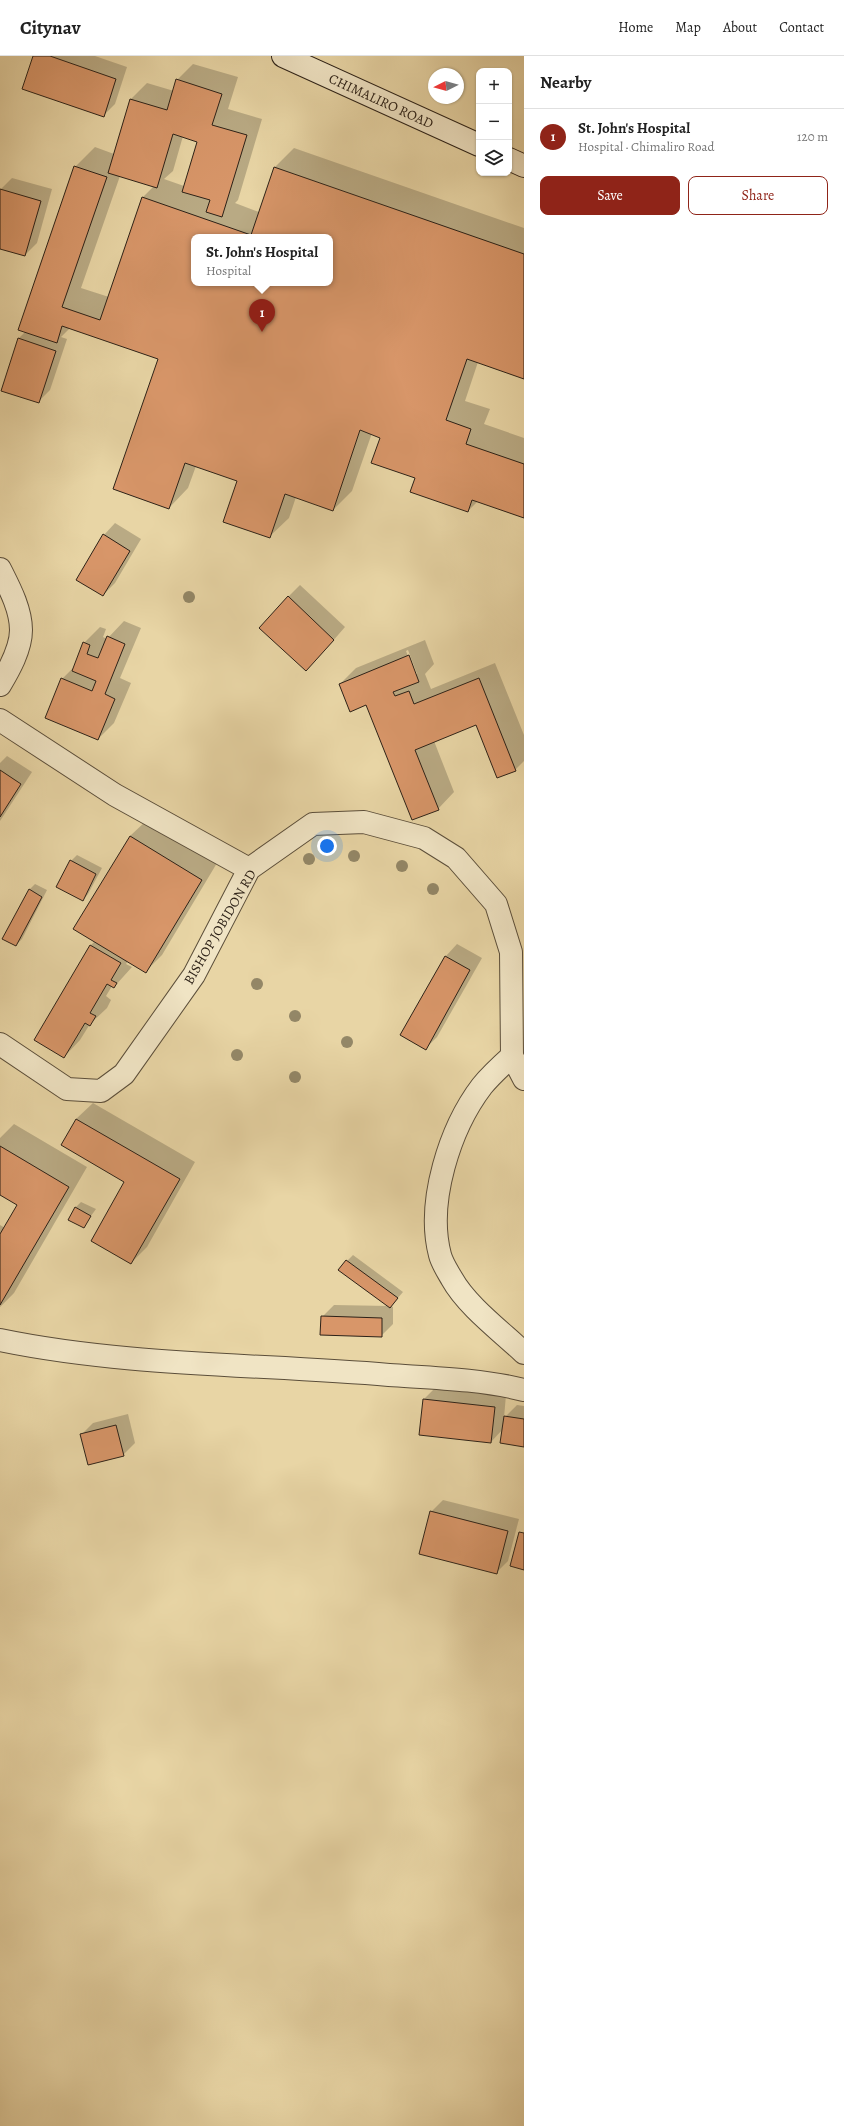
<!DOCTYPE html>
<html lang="en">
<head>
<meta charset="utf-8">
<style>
  body { margin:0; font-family:Alegreya,serif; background:#f6f6f6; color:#222 }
  .controls { position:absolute; right:12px; top:12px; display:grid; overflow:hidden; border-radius:8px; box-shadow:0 1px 3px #0004 }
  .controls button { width:36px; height:36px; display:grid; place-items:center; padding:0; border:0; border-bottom:1px solid #e0e0e0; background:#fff; color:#222; font:20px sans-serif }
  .compass { position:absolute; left:428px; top:12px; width:36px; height:36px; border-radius:50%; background:#fff; box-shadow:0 1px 3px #0004; rotate:264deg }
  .you { position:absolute; left:327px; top:790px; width:14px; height:14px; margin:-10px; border:3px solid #fff; border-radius:50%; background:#1a73e8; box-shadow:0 0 0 6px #1a73e833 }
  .badge { display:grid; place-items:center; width:26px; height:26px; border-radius:50%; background:#8f2418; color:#fff; font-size:13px; font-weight:700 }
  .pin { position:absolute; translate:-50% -33px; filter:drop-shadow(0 1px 2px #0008) }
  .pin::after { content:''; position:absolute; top:21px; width:14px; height:12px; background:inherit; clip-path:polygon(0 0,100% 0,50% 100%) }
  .popup { position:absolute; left:191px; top:178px; width:142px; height:52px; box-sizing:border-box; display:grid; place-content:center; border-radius:8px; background:#fff; filter:drop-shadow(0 1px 3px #0005); font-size:13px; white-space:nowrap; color:#767676 }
  .popup b { font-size:15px; color:#222 }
  .popup::after { content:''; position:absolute; left:50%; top:100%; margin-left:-8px; border:8px solid transparent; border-top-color:#fff }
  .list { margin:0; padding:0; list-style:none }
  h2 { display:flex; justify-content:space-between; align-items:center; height:52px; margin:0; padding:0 16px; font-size:17px }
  h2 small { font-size:13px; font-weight:400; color:#767676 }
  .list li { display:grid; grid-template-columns:26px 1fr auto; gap:12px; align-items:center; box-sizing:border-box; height:56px; padding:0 16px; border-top:1px solid #e0e0e0 }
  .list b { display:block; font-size:15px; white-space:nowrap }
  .list p { margin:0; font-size:13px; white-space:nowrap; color:#767676 }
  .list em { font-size:13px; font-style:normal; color:#767676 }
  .actions { display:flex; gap:8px; padding:12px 16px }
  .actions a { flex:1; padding:9px 0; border:1px solid #8f2418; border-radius:8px; text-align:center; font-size:14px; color:#8f2418 }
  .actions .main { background:#8f2418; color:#fff }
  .icon { flex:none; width:22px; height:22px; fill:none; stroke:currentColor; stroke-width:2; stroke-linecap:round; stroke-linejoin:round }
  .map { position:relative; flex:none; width:524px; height:2070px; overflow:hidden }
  header { display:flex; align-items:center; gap:24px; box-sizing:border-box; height:56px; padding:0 20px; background:#fff; border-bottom:1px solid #e0e0e0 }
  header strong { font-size:19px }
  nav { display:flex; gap:22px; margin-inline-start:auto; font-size:14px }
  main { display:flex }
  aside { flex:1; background:#fff }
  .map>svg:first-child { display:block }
  .shadow { fill:#0003; fill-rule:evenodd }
  .building { fill:#d89669; stroke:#2c2117; fill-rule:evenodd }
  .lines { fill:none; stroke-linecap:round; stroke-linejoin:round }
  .street-casing { stroke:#5b4e3a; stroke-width:24 }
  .secondary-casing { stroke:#2c2117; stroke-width:24 }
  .street { stroke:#f0e4c4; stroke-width:22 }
  .secondary { stroke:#f0e4c4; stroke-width:22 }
  .tree { fill:#938767 }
  .labels { text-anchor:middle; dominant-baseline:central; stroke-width:3.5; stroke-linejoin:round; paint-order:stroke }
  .street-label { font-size:14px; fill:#2c2117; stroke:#f0e4c4 }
</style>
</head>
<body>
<header>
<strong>Citynav</strong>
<nav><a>Home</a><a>Map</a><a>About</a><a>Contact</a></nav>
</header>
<main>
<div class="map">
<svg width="524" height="2070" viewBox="0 0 524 2070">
  <rect width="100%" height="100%" fill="#e8d5a5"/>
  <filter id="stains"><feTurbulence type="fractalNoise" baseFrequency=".005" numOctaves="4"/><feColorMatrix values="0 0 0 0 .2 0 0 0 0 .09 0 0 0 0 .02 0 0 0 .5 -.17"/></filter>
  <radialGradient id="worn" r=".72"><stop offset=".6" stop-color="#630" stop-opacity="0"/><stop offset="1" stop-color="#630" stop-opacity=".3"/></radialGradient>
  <g class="shadow">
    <path d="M 34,0 L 95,0 L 127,11 L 115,48 L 103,60 Z"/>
    <path d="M 193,8 L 238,21 L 228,53 L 262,63 L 238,144 L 235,147 L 259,156 L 274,112 L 294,92 L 524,172 L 524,322 L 478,306 L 465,345 L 490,353 L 484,368 L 524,382 L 524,460 L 478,445 L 468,455 L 416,421 L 381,381 L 372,377 L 352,435 L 333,454 L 296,441 L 289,462 L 269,481 L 238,425 L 196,410 L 188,432 L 169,452 L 159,303 L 70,272 L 61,281 L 67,283 L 50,334 L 38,346 L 2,334 L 19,282 L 26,275 L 75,111 L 95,91 L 114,98 L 131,43 L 147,27 L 174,35 L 177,24 ZM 183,80 L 198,85 L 184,130 L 164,123 L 173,115 ZM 120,120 L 154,130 L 142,142 L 109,241 L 81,232 ZM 194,181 L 330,181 L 330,227 L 194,227 Z"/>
    <path d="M 12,122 L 52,133 L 37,187 L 25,199 L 0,192 L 0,134 Z"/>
    <path d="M 115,467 L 141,483 L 115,527 L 103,539 L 104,479 Z"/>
    <path d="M 300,529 L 345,571 L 318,602 L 288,541 Z"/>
    <path d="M 124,565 L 141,572 L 120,622 L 131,627 L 114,667 L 98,683 L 62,623 L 75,610 L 84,587 L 100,571 L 106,573 L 103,581 L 107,583 Z"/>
    <path d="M 425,584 L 434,608 L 425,618 L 431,633 L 495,607 L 524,679 L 524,705 L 515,714 L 476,668 L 434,685 L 454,736 L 438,753 L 366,648 L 340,628 L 356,612 ZM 408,594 L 417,618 L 415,618 L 406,595 Z"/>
    <path d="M 7,700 L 32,716 L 0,765 L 0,707 Z"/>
    <path d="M 147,764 L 217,807 L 162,899 L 146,915 L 128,905 L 126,908 L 132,911 L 114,931 L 112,930 L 106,940 L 111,944 L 107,952 L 90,968 L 80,984 L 64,1001 L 36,984 L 91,889 L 95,885 L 130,780 Z"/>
    <path d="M 77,799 L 102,812 L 88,838 L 83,844 L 71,805 Z"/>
    <path d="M 35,828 L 47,834 L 22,883 L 16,889 L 29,834 Z"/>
    <path d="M 457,888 L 482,902 L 437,981 L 425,993 L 401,979 L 446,900 Z"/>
    <path d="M 93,1047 L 195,1106 L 147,1191 L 131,1207 L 126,1125 L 76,1063 Z"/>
    <path d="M 14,1068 L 87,1111 L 14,1237 L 0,1251 L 0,1169 L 5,1172 L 19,1148 L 0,1138 L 0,1082 Z"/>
    <path d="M 81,1146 L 96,1153 L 83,1171 L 75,1152 Z"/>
    <path d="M 353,1199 L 403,1236 L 391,1250 L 393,1251 L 393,1268 L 381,1280 L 322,1261 L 334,1249 L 389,1250 L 347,1205 Z"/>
    <path d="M 436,1331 L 506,1339 L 504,1362 L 517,1349 L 524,1350 L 524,1390 L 503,1373 L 491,1386 L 424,1343 Z"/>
    <path d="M 128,1358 L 135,1387 L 123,1399 L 81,1379 L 93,1367 Z"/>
    <path d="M 443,1444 L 519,1463 L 508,1505 L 496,1517 L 431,1456 Z"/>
  </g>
  <g class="building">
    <path d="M 33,0 L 50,0 L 116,23 L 104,61 L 22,33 Z"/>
    <path d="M 176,23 L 222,38 L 212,69 L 247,79 L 222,161 L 206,156 L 210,144 L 182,136 L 197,86 L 173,78 L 157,132 L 108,117 L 130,43 L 167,54 Z"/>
    <path d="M 74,110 L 107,121 L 62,251 L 100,264 L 142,141 L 251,179 L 274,111 L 524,198 L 524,323 L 467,303 L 446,364 L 471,373 L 466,388 L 524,408 L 524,462 L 472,444 L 468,456 L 410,436 L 415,422 L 371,407 L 380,382 L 360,374 L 333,455 L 285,438 L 270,482 L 223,466 L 237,425 L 185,407 L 169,453 L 113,433 L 158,303 L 62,270 L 57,287 L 18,274 ZM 194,181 L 330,181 L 330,227 L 194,227 Z"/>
    <path d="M 0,133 L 41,145 L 25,200 L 0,193 Z"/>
    <path d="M 18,282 L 56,295 L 39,347 L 1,335 Z"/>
    <path d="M 103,478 L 130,495 L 103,540 L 76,524 Z"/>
    <path d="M 288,540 L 334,584 L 306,615 L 259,572 Z"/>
    <path d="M 107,580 L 125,588 L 105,638 L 115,643 L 98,684 L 45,662 L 61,622 L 92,635 L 96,625 L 72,615 L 83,586 L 90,589 L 87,598 L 98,602 Z"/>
    <path d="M 409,599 L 419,626 L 393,636 L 395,640 L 409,635 L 414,648 L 479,622 L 516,715 L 497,722 L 476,669 L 415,694 L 439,754 L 412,764 L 366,649 L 350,656 L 339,628 Z"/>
    <path d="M 0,714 L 21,728 L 0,761 Z"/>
    <path d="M 130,780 L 202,824 L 146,917 L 73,873 Z"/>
    <path d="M 70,804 L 96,818 L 83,845 L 56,831 Z"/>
    <path d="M 29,833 L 42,841 L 16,890 L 2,883 Z"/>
    <path d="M 90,889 L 121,907 L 111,924 L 117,927 L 114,932 L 107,928 L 90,957 L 96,960 L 90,970 L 85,967 L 64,1002 L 34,984 Z"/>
    <path d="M 445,900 L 470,914 L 426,994 L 400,979 Z"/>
    <path d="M 76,1063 L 180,1123 L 131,1208 L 91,1185 L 124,1126 L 61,1089 Z"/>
    <path d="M 0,1090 L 69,1131 L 0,1249 L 0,1178 L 17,1149 L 0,1139 Z"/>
    <path d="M 75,1151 L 91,1160 L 84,1172 L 68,1164 Z"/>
    <path d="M 346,1204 L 398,1242 L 390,1252 L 338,1214 Z"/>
    <path d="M 321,1260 L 382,1262 L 382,1281 L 320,1279 Z"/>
    <path d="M 423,1343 L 495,1351 L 491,1387 L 419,1379 Z"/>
    <path d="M 504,1360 L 524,1363 L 524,1391 L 500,1387 Z"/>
    <path d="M 116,1369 L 124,1400 L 88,1409 L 80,1378 Z"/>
    <path d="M 430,1455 L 508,1475 L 497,1518 L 419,1498 Z"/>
    <path d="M 519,1476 L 524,1477 L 524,1514 L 510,1510 Z"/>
  </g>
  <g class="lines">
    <g class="street-casing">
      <g id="street">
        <path d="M 0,513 C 9,531 21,553 21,574 C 21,593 9,614 0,629"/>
        <path d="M 0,664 L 115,739 L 249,813"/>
        <path d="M 0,988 L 67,1033 L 101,1035 L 124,1018 L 194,919 L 249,813 L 313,768 L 364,766 L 424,782 L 456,802 L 496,848 L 511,896 L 512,1000 L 524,1023"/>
        <path d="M 512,1000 C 502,1009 491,1019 482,1030 C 450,1072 426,1146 440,1199 C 442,1207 448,1216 452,1223 C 467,1250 502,1276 524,1297"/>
        <path d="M 0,1284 C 125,1310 261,1308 389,1319 C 434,1322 480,1323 524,1334"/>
      </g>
    </g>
    <g class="secondary-casing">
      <g id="secondary">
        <path id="s1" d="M 283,0 L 479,89"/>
        <path d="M 509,103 L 524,110"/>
      </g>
    </g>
    <use href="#street" class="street"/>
    <use href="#secondary" class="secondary"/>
  </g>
  <g class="tree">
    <circle cx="189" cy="541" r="6"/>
    <circle cx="354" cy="800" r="6"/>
    <circle cx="309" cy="803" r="6"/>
    <circle cx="402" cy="810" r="6"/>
    <circle cx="433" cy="833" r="6"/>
    <circle cx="257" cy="928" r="6"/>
    <circle cx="295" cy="960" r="6"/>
    <circle cx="347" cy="986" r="6"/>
    <circle cx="237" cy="999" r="6"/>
    <circle cx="295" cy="1021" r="6"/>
  </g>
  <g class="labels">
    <g class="street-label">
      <text stroke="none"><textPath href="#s1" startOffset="108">CHIMALIRO ROAD</textPath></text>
      <text transform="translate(220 871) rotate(-60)">BISHOP JOBIDON RD</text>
    </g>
  </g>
  <rect width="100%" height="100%" filter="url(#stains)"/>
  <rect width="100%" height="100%" fill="url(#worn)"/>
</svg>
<div class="controls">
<button>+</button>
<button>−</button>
<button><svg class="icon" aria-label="layers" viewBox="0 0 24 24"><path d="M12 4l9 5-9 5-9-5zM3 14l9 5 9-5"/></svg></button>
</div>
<svg class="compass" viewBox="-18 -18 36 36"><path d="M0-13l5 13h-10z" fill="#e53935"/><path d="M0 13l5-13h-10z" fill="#767676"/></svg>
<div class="you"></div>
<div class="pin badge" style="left:262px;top:276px">1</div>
<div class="popup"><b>St. John's Hospital</b>Hospital</div>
</div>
<aside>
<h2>Nearby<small></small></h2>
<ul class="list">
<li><span class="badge">1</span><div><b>St. John's Hospital</b><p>Hospital · Chimaliro Road</p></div><em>120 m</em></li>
</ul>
<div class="actions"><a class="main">Save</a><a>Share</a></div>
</aside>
</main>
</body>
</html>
